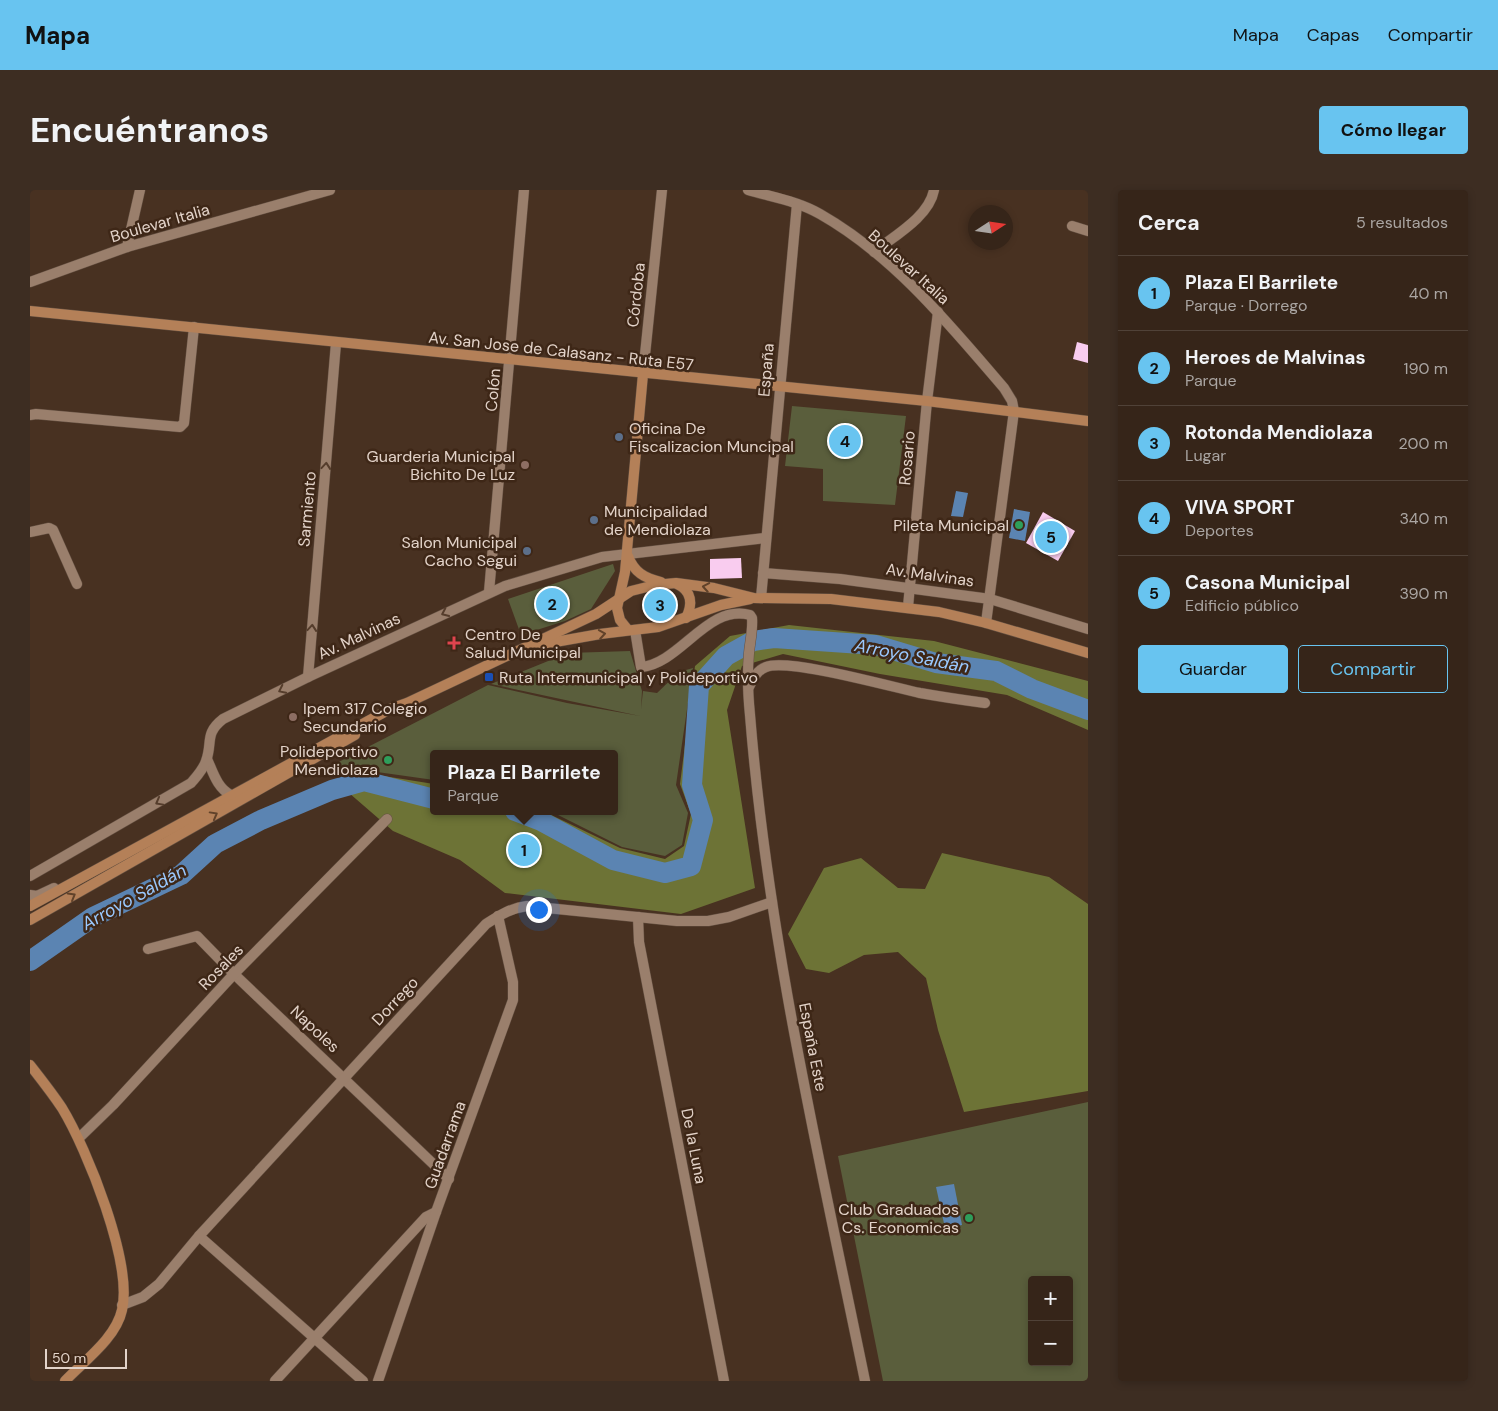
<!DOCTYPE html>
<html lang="es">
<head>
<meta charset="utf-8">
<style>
  body { margin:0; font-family:"DM Sans",sans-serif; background:#3d2d22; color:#f1f3f6 }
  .controls { position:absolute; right:15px; bottom:15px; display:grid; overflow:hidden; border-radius:5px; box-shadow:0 2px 8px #0003 }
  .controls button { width:45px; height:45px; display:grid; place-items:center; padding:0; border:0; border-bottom:1px solid #504238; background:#362519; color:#f1f3f6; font:25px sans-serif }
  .compass { position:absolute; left:938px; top:15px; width:45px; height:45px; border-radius:50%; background:#362519; box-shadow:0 2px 8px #0003; rotate:78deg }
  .scale { position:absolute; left:15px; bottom:12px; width:82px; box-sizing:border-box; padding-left:5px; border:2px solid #e3d3c9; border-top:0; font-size:14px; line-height:18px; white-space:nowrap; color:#e3d3c9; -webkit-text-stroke:4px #3e2717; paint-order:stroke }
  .you { position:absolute; left:508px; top:719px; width:18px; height:18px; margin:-12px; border:4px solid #fff; border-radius:50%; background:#1a73e8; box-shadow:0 0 0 8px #1a73e833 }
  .badge { display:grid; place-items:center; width:32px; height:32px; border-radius:50%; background:#68c4f0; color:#111; font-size:16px; font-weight:700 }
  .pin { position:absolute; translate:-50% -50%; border:2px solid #fff; box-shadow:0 1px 5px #0006 }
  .popup { position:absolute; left:400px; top:560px; width:188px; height:65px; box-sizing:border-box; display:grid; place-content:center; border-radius:5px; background:#362519; filter:drop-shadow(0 1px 4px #0005); font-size:16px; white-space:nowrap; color:#aaa5a2 }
  .popup b { font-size:19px; color:#f1f3f6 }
  .popup::after { content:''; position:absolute; left:50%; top:100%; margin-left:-10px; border:10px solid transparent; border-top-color:#362519 }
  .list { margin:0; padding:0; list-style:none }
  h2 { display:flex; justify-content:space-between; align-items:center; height:65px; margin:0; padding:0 20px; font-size:21px }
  h2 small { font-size:16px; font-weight:400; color:#aaa5a2 }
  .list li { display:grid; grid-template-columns:32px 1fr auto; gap:15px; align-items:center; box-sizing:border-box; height:75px; padding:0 20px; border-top:1px solid #504238 }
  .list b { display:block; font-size:19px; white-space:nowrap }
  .list p { margin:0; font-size:16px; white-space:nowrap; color:#aaa5a2 }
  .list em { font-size:16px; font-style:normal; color:#aaa5a2 }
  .actions { display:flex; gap:10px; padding:15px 20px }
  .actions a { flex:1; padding:11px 0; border:1px solid #68c4f0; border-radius:5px; text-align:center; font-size:18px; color:#68c4f0 }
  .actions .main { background:#68c4f0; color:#111 }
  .map { position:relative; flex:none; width:1058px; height:1191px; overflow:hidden; border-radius:5px }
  header { display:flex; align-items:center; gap:30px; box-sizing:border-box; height:70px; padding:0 25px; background:#68c4f0; color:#111 }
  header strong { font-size:24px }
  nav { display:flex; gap:28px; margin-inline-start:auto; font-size:18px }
  .intro { display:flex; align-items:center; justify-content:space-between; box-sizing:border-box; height:120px; padding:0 30px }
  h1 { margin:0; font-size:35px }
  .button { padding:12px 22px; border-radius:5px; background:#68c4f0; color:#111; font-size:18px; font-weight:700 }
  main { display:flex; gap:30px; padding:0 30px }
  aside { flex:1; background:#362519; border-radius:5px; box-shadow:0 2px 8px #0003 }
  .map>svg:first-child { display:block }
  .green { fill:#5a5e3c; fill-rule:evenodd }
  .forest { fill:#6d7336 }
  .water { fill:#5b84b2 }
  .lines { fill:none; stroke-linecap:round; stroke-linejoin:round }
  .river { stroke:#5b84b2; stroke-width:20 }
  .building { fill:#f9ccef }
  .street-casing { stroke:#645042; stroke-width:11 }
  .secondary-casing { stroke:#645042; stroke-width:11 }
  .street { stroke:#9a7f6c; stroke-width:10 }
  .secondary { stroke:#b48058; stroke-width:10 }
  .oneway { stroke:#553d2c }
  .oneway2 { stroke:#61422a }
  .service-dot { fill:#5c6f8a; stroke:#3e2717; stroke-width:2 }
  .education-dot { fill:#8d6e63; stroke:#3e2717; stroke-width:2 }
  .leisure-dot { fill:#2e9e5b; stroke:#3e2717; stroke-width:2 }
  .health-dot { fill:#e0444e; stroke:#3e2717; stroke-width:2 }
  .transit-dot { fill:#1a4fb4; stroke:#3e2717; stroke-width:2 }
  .labels { text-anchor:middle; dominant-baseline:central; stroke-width:5; stroke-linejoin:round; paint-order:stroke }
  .street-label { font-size:16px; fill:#e3d3c9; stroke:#3e2717 }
  .poi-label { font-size:16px; fill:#e3d3c9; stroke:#3e2717; text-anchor:start }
  .water-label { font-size:18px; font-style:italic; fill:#9ac9ff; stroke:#3e2717 }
</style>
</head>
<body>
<header>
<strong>Mapa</strong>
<nav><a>Mapa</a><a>Capas</a><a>Compartir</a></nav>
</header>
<div class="intro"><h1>Encuéntranos</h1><a class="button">Cómo llegar</a></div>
<main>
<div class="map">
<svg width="1058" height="1191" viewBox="0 0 1058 1191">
  <rect width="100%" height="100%" fill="#483121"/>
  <g class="green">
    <path d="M 762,216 L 876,226 L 865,315 L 793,311 L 793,279 L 755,276 Z"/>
    <path d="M 583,374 L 585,381 L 561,419 L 535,431 L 491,445 L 478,409 Z"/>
    <path d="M 600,461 L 612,501 L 611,519 L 613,501 L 627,503 L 649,482 L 663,478 L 646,595 L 658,623 L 652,655 L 635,666 L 592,657 L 520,621 L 584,621 L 584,564 L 404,564 L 404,590 L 340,581 L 305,587 L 301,576 L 458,495 L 537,513 L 610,526 L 461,494 L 538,463 Z"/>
    <path d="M 1058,912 L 1058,1191 L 853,1191 L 808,966 ZM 1002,1090 L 1039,1090 L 1039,1172 L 1002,1172 Z"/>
  </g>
  <g class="forest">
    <path d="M 759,435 L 904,451 L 1058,491 L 1058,540 L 977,505 L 850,484 L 753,464 L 712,476 L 697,520 L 725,698 L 651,724 L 475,703 L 430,670 L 363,641 L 304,590 L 341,584 L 404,594 L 404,621 L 513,621 L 590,658 L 635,669 L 654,656 L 661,624 L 650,594 L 665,476 L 700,446 Z"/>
    <path d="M 912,663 L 1019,687 L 1058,714 L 1058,901 L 934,922 L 908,840 L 896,788 L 868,762 L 834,765 L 799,783 L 776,779 L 758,744 L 794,678 L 831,668 L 868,698 L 895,699 Z"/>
  </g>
  <g class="water">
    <path d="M 926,301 L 938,303 L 933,327 L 921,326 Z"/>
    <path d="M 984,319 L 1000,322 L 995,351 L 979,348 Z"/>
    <path d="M 924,994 L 932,1035 L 915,1038 L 906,997 Z"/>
  </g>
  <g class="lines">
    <g class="river">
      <path d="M 485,621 L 511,631 L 583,670 L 635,683 L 661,676 L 673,630 L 662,595 L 669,496 L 696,466 L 723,451 L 744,448 L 846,455 L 906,473 L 966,481 L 1002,499 L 1058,520"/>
      <path d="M 0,771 L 63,727 L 151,685 L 185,654 L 231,630 L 302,600 L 334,591 L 404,609"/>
    </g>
  </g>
  <g class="building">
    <path d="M 1047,152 L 1058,155 L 1058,173 L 1043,169 Z"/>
    <path d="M 1013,322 L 1045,341 L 1028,371 L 996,353 Z"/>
    <path d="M 711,368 L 712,388 L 680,389 L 680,369 Z"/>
  </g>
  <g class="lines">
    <g class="street-casing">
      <g id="street">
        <path d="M 718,0 C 741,7 768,11 790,24 C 864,66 919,134 974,198 L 982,211 L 984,221 L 956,433"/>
        <path d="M 1042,36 L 1058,41"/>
        <path d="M 97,57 L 110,0"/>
        <path d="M 844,62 C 864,46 899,27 904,0"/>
        <path d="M 0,92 L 97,57 L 300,0"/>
        <path d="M 613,184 L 632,0"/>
        <path d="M 0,225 L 6,224 L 150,237 L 154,233 L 164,137"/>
        <path d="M 0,342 L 19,338 L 23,340 L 47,394"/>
        <path d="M 733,383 L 810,389 L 960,409 L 1058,439"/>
        <path d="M 459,402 L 494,0"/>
        <path d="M 731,408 L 767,14"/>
        <path d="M 878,417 L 897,211 L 908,122"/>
        <path d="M 605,440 L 611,477 C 650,474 678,413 720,425 L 722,428 C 723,440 720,452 719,463 C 717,484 718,505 720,525 C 738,750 790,971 835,1191"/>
        <path d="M 278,487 L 306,153"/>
        <path d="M 719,497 C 723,489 727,480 736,477 C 758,468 862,497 890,503 C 912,507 933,510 955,513"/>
        <path d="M 177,569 C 183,582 187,598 201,605"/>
        <path d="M 0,686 L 161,593 C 167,586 173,580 176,571 C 183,552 174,544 193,529 L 278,487 L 475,396 L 572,367 L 735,348"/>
        <path d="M 0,705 L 7,706 L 24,698"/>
        <path d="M 608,727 L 609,752 L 694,1191"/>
        <path d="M 118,759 L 167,746 L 204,784 L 419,989"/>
        <path d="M 49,948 L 83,915 L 204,784 L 357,629"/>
        <path d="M 169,1046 L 333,1191"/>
        <path d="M 92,1115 L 113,1107 L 129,1094 L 169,1046 L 456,734 C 470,725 481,718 497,716 L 647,731 L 678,731 L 699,727 L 742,712"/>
        <path d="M 245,1191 L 396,1027 L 406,1022"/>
        <path d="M 348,1191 L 406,1022 L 483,810 L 483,792 L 468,726"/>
      </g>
    </g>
    <g class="secondary-casing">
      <g id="secondary">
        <path d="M 0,121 L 897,211 L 1058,231"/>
        <path d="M 598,366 C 604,382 614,388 631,392"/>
        <path d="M 647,394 C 662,401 663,414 656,428"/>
        <path d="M 598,440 L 590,430 L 587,418 L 595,382 L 613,184"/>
        <path d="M 508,455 L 570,444 L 628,437 L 691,415 L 720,409"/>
        <path d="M 0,716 L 360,519 L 377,513 L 566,424 L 601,401 L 625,395 L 646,393 L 684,398 L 724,408 L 801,409 L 909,422 L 956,433 L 1058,463"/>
        <path d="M 0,730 L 325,545"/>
        <path d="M 0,875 C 11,889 22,903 32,918 C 57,959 103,1073 92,1120 C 86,1148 54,1171 35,1191"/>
      </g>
    </g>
    <use href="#street" class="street"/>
    <use href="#secondary" class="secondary"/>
  </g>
  <defs><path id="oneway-chevron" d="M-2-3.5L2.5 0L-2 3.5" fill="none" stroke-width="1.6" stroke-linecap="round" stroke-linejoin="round" transform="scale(1.25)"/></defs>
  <g class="oneway">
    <use href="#oneway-chevron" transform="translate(296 276) rotate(-85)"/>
    <use href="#oneway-chevron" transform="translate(415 423) rotate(155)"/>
    <use href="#oneway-chevron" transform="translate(282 438) rotate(-85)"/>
    <use href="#oneway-chevron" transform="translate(252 500) rotate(154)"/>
    <use href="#oneway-chevron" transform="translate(129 612) rotate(151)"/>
  </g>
  <g class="oneway2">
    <use href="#oneway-chevron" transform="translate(676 397) rotate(-170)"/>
    <use href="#oneway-chevron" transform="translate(572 444) rotate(-9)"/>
    <use href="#oneway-chevron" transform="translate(184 625) rotate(-29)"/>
    <use href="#oneway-chevron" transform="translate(42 706) rotate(-30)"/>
  </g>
  <g class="service-dot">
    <circle cx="589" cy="247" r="5"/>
    <circle cx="564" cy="330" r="5"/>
    <circle cx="497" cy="361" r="5"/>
  </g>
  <g class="education-dot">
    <circle cx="495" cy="275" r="5"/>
    <circle cx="263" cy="527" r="5"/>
  </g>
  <g class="leisure-dot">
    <circle cx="989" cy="335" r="5"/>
    <circle cx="358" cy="570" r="5"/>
    <circle cx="939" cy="1028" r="5"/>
  </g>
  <path class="health-dot" d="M421.5 445.5h5v5h5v5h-5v5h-5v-5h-5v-5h5z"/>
  <rect class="transit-dot" x="454" y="482" width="10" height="10" rx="2.5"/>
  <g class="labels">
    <g class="street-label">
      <text transform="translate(130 33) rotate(-16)">Boulevar Italia</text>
      <text transform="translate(879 77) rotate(42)">Boulevar Italia</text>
      <text transform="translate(606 105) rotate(-84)">Córdoba</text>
      <text transform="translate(531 161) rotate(6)">Av. San Jose de Calasanz - Ruta E57</text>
      <text transform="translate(736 180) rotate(-85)">España</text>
      <text transform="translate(463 200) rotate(-85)">Colón</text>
      <text transform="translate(877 268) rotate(-85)">Rosario</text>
      <text transform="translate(277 319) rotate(-85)">Sarmiento</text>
      <text transform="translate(900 385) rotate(8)">Av. Malvinas</text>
      <text transform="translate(329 446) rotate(-25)">Av. Malvinas</text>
      <text transform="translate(191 777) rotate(-46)">Rosales</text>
      <text transform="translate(365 811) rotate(-47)">Dorrego</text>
      <text transform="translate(285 839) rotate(43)">Napoles</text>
      <text transform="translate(783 857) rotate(79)">España Este</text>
      <text transform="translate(415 955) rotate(-70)">Guadarrama</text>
      <text transform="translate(664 956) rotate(79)">De la Luna</text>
    </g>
    <g class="poi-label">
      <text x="599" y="238">Oficina De<tspan x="599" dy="18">Fiscalizacion Muncipal</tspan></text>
      <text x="485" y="266" text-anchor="end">Guarderia Municipal<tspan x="485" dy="18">Bichito De Luz</tspan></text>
      <text x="574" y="321">Municipalidad<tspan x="574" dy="18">de Mendiolaza</tspan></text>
      <text x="979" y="335" text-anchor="end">Pileta Municipal</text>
      <text x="487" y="352" text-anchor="end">Salon Municipal<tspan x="487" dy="18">Cacho Segui</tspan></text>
      <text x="435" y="444">Centro De<tspan x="435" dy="18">Salud Municipal</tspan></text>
      <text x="469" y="487">Ruta Intermunicipal y Polideportivo</text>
      <text x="273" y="518">Ipem 317 Colegio<tspan x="273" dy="18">Secundario</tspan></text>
      <text x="348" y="561" text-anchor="end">Polideportivo<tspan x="348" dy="18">Mendiolaza</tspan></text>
      <text x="929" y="1019" text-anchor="end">Club Graduados<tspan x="929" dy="18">Cs. Economicas</tspan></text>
    </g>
    <g class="water-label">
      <text transform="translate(882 466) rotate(11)">Arroyo Saldán</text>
      <text transform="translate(104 707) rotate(-29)">Arroyo Saldán</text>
    </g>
  </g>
</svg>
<div class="controls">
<button>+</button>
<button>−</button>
</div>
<svg class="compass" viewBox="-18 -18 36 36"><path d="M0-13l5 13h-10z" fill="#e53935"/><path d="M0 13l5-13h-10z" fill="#aaa5a2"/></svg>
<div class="scale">50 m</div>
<div class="you"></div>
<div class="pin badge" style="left:494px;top:660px">1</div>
<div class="popup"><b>Plaza El Barrilete</b>Parque</div>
<div class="pin badge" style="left:522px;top:414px">2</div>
<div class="pin badge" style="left:630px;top:415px">3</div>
<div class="pin badge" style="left:815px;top:251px">4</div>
<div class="pin badge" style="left:1021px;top:347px">5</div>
</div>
<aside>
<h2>Cerca<small>5 resultados</small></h2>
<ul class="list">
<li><span class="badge">1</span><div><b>Plaza El Barrilete</b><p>Parque · Dorrego</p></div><em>40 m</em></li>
<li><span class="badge">2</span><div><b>Heroes de Malvinas</b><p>Parque</p></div><em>190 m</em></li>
<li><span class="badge">3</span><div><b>Rotonda Mendiolaza</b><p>Lugar</p></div><em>200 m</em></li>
<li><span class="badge">4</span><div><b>VIVA SPORT</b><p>Deportes</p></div><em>340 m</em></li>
<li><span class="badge">5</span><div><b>Casona Municipal</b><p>Edificio público</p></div><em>390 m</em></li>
</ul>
<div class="actions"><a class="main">Guardar</a><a>Compartir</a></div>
</aside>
</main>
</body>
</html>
